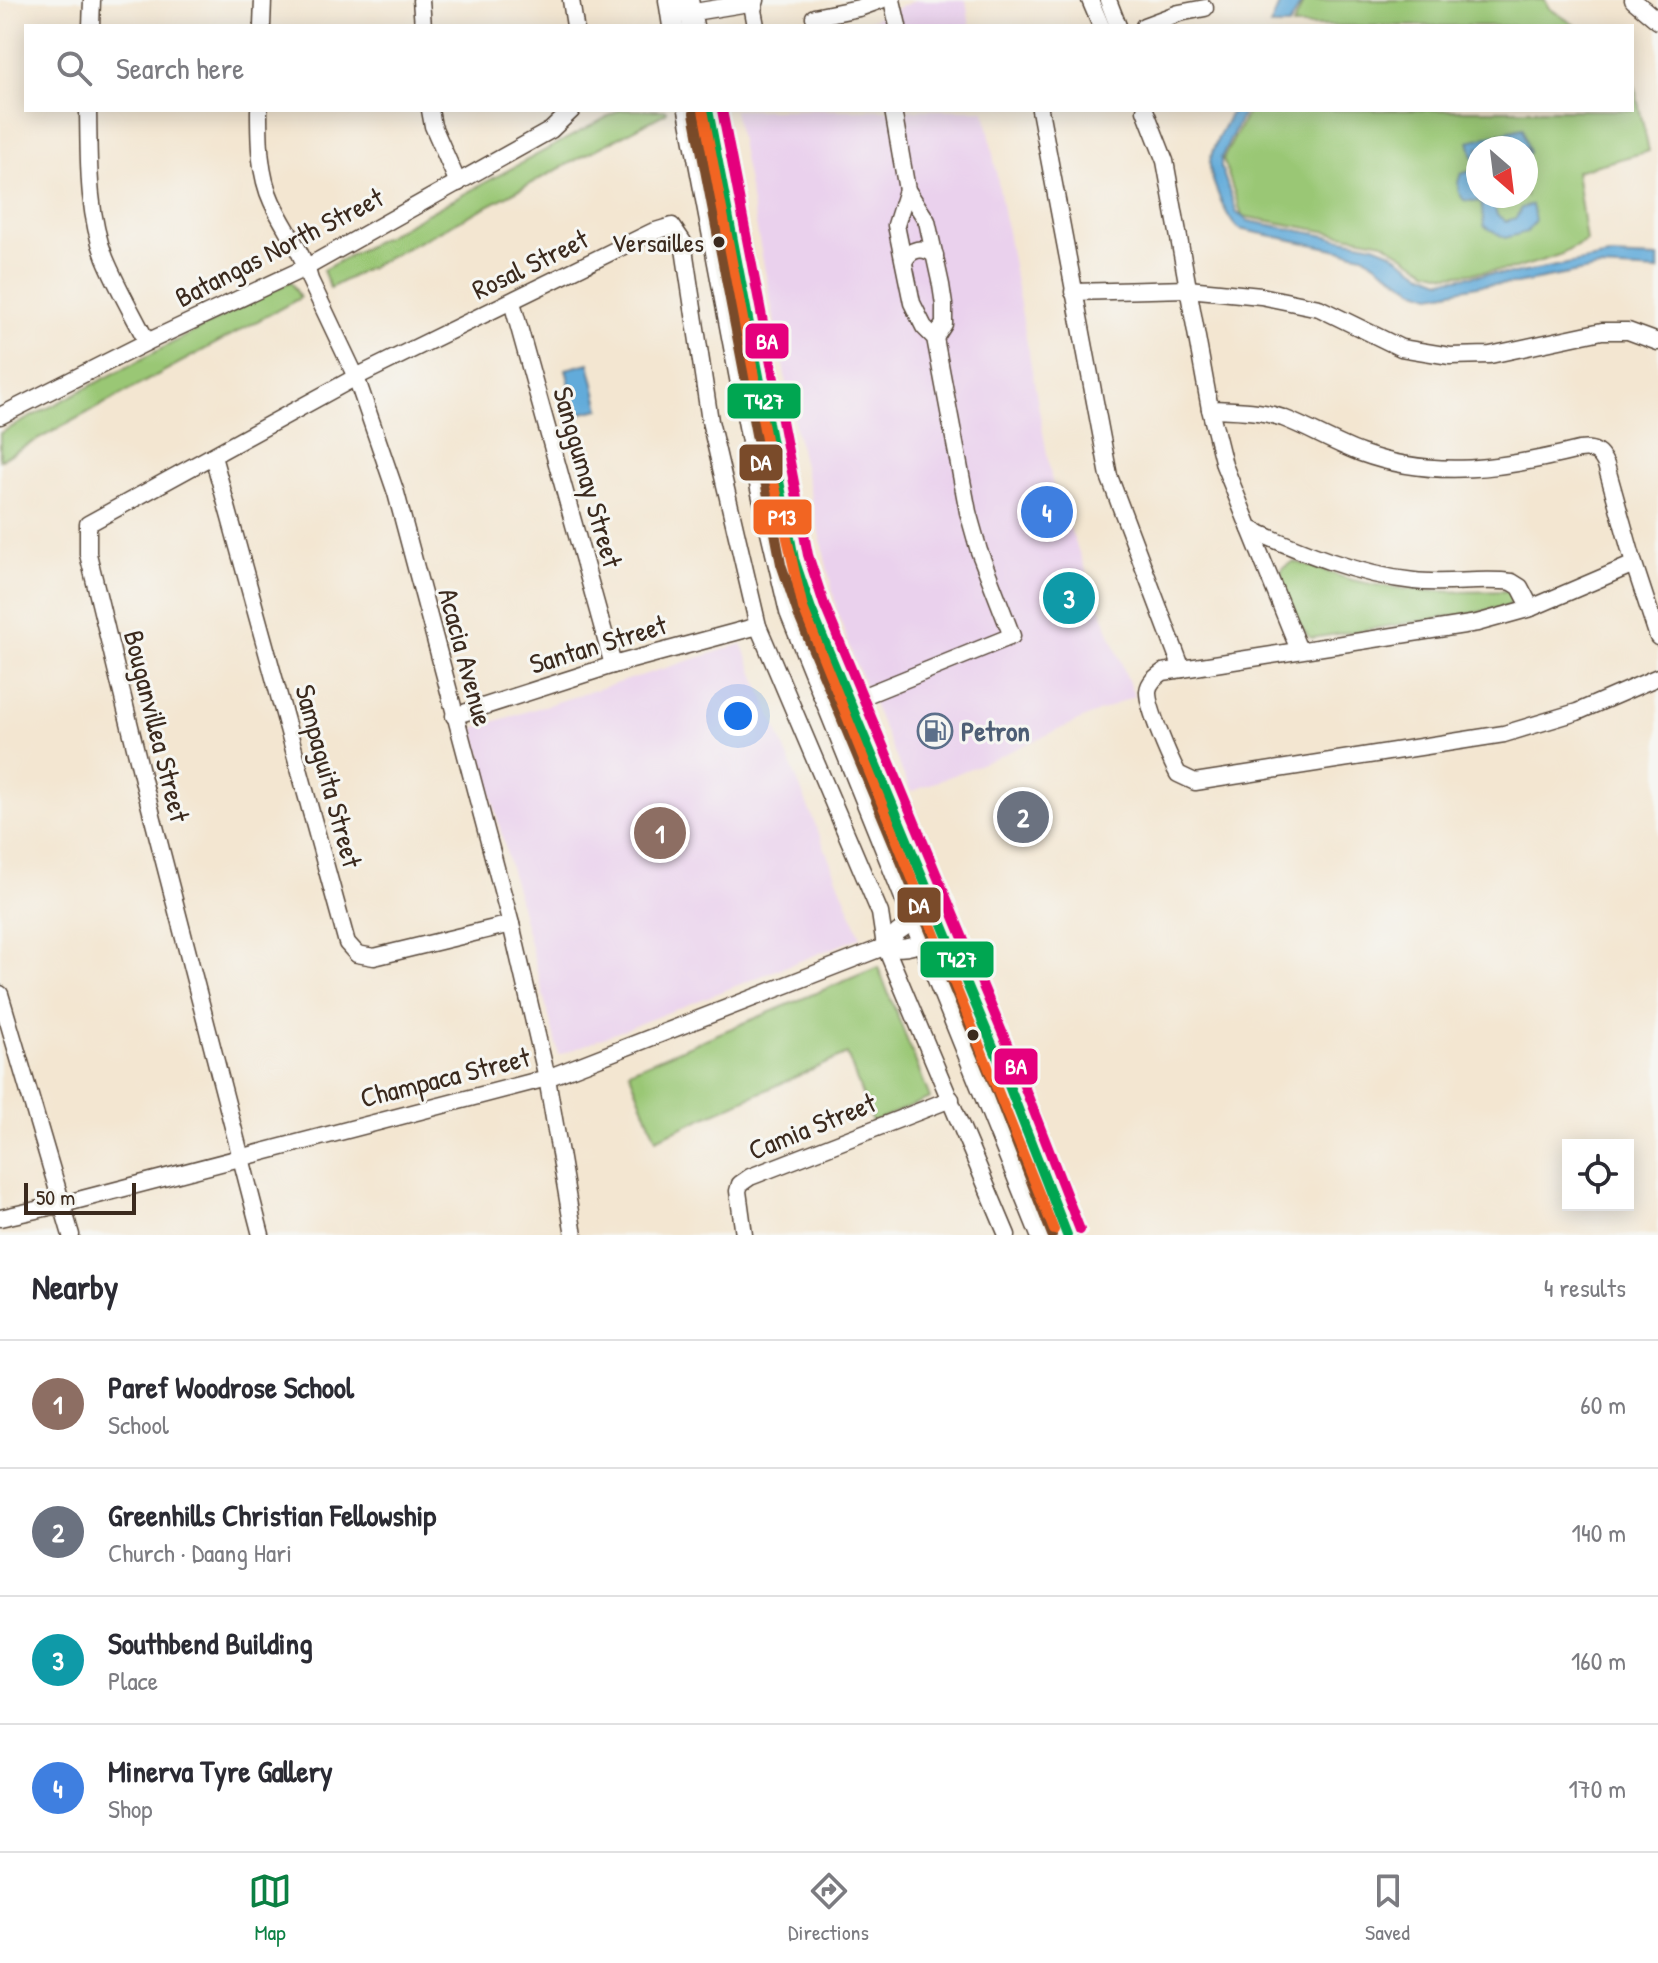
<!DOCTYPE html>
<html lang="en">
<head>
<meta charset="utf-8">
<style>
  body { margin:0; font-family:"Patrick Hand",sans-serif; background:#f7f7f7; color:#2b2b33 }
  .controls { position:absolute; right:24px; bottom:24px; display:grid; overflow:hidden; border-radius:0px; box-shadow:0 4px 20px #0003 }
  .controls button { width:72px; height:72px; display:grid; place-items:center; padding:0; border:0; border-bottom:2px solid #e1e1e2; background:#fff; color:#2b2b33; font:40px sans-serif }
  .compass { position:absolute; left:1466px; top:136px; width:72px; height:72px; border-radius:50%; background:#fff; box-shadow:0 4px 20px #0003; rotate:152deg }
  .scale { position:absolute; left:24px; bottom:20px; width:112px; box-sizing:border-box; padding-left:8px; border:4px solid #3b2a1e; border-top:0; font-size:22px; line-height:28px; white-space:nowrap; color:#3b2a1e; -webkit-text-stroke:6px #f6f6f2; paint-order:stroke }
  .you { position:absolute; left:738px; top:716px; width:28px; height:28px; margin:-20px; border:6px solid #fff; border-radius:50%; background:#1a73e8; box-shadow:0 0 0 12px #1a73e833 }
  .badge { display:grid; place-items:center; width:52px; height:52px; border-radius:50%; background:#0b8043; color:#fff; font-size:26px; font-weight:700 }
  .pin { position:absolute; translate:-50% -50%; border:4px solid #fff; box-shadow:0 2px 8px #0006 }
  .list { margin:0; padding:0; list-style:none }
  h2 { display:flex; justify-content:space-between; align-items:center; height:104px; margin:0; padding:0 32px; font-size:34px }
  h2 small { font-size:26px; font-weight:400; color:#7c7c81 }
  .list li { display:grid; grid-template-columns:52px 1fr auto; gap:24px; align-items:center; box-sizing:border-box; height:128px; padding:0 32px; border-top:2px solid #e1e1e2 }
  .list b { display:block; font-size:30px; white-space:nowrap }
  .list p { margin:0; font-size:26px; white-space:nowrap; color:#7c7c81 }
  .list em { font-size:26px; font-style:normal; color:#7c7c81 }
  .icon { flex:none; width:44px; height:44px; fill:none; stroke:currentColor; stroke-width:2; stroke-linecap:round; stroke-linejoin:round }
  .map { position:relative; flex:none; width:1658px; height:1235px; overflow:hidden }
  .search { position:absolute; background:#fff; box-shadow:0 4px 20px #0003; left:24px; right:24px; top:24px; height:88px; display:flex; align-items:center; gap:20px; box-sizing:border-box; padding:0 28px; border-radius:0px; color:#7c7c81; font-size:30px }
  .sheet { height:616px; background:#fff }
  nav { display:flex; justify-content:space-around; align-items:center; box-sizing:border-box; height:112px; border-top:2px solid #e1e1e2; background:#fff; font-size:22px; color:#7c7c81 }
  nav a { display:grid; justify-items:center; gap:4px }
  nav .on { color:#0b8043 }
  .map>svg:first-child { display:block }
  .built { fill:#ead1ed }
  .green { fill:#9ac774; stroke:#6a7849; stroke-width:2; fill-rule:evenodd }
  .water { fill:#62abda; stroke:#4e6a7c; stroke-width:2 }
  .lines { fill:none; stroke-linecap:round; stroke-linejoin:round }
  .minor-casing { stroke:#574639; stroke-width:19 }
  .major-casing { stroke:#574639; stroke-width:23 }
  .minor { stroke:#fff; stroke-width:16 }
  .major { stroke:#fff; stroke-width:20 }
  .bus-1-casing { stroke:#f6f6f2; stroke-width:16 }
  .bus-2-casing { stroke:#f6f6f2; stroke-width:16 }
  .bus-3-casing { stroke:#f6f6f2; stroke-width:16 }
  .bus-4-casing { stroke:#f6f6f2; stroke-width:16 }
  .bus-1 { stroke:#00a651; stroke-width:10 }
  .bus-2 { stroke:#7a4b2a; stroke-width:10 }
  .bus-3 { stroke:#e5007d; stroke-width:10 }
  .bus-4 { stroke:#f26522; stroke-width:10 }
  .bus-dot { fill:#3b2a1e; stroke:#f6f6f2; stroke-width:3 }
  .labels { text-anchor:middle; stroke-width:6; stroke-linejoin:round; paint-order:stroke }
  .bus-label { font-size:26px; fill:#3b2a1e; stroke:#f6f6f2; text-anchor:end }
  .street-label { font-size:28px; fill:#3b2a1e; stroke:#f6f6f2 }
  .service-label { font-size:28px; font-weight:bold; fill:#4e5e75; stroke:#f6f6f2; text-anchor:start }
  .line-badge { stroke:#f6f6f2; stroke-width:3 }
  .badge-label { font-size:22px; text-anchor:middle; font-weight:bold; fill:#fff }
</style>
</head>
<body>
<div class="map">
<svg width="1658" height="1235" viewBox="0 0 1658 1235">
  <rect width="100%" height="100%" fill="#f6f6f2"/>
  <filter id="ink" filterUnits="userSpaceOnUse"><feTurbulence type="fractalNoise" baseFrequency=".0125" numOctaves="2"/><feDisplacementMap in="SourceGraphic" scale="16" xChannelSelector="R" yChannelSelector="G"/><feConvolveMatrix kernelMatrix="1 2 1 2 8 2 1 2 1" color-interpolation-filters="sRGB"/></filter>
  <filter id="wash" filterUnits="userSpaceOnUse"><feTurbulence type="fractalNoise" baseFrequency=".006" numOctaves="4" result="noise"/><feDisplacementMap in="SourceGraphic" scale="32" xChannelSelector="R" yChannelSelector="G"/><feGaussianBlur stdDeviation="1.8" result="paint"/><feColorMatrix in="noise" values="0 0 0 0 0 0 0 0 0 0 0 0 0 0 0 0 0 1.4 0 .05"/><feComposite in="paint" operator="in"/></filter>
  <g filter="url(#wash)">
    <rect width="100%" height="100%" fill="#f3e6d1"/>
    <g class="built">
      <path d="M916,0h50l4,26h-112z"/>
      <path d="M734,110h251l67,372 82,214 -141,63 -82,33 -57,-132 -17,-49 -43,-189z"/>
      <path d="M742,644l119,293 -302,118 -85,-327z"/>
    </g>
    <g class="green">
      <path d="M1304,0h241l4,8 27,18h-283z"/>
      <path d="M1632,75l17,76 -73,20 10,70 -26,14 -45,14 -67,6 -21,-5 -44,-28 -141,-26 -19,-57 26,-49h383zM1478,148h48v48h-48z"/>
      <path d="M620,110h46v3l-336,175 -7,-18z"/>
      <path d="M291,281l9,17 -300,162v-27z"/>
      <path d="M1293,562c20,3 40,13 59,18 51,12 102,13 154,11l5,1 3,7 -6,7 -35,7 -161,25c-14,-6 -34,-55 -30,-70z"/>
      <path d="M878,967l52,131 -58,24 -25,-68 -191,85 -27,-68z"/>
    </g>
    <g class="water">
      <path d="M1281,0h19l1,3 -12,23h-19z"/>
      <path d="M1232,110h13l-24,48v9l16,46 12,8 125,24 15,6 32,21 20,8 46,-6h27l95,-18 49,2v13l-59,-3 -83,16 -34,1 -50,10 -18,-6 -51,-34 -124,-26c-11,-7 -31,-54 -29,-67 2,-17 15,-36 22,-52z"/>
      <path d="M1523,128l6,25 -3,1v-6h-48v48h25l-9,10 3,9 9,6 10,-3 5,-10 11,-3 3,16 -8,11 -22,6 -21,-12 -3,-24 -17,-2c-7,-8 -8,-16 -3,-26l15,-5 -7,-28z"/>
      <path d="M589,363l11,46 -23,5 -11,-45z"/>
    </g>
  </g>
  <g filter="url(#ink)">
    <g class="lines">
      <g class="minor-casing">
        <g id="minor">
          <path d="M421,0l2,26"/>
          <path d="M571,0l4,26"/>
          <path d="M892,0l6,26"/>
          <path d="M1090,0l11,26"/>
          <path d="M1108,0l10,26"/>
          <path d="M1633,0l25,21"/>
          <path d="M682,14l73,-12"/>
          <path d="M814,17l45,-9 22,-8"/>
          <path d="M91,26l1,-26"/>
          <path d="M262,26l1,-26"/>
          <path d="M756,26l-3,-16 3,-10"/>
          <path d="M1144,26l35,-13 26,-5"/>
          <path d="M88,110c1,49 -1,102 17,148 12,29 28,56 42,84"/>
          <path d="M259,110c0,30 0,64 13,92 12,26 31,50 38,78l46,97 40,116 115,431 36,154 27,157"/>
          <path d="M430,110l3,16 25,57"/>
          <path d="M893,110l14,80 20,31 14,64 3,20v19l-9,14"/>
          <path d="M1040,110l69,366 73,193"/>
          <path d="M1145,110l20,51 45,248 14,56 75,185"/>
          <path d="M904,262c6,-14 19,-16 31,-7"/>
          <path d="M1073,292l115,-3 73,7 58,12 82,40 49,8 40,-1 112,-24h26l30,11"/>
          <path d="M512,302l101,363"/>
          <path d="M1210,409c24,1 50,1 73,9 26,10 51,25 78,35 74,27 145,15 218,-3 15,-2 21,2 27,15l28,99 24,73"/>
          <path d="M0,416l147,-74 160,-75 244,-137 21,-20"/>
          <path d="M213,456l134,487 10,11 17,3 137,-33"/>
          <path d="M1250,529c52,23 107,46 164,52 32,4 66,-3 98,1l8,5 11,21"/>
          <path d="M1634,564l-103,44 -54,15 -314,49c-7,5 -14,10 -15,19 -1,16 22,68 30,83l17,8 309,-48 73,-22 81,-35"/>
          <path d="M849,702l163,-66 -33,-85 -11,-39 -33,-174 -11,-11 -12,-24 -16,-78 11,-35"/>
          <path d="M454,716l159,-51 145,-39"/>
          <path d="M889,945c18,9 39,-6 56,-14"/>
          <path d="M0,994l71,241"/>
          <path d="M0,1218l63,-14 484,-126 342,-133c6,-19 32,-24 49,-31"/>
          <path d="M261,1235l-116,-447 -57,-234v-30l268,-147 296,-145 20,-6 11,16 27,179 48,205 122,287 5,33 122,289"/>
          <path d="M744,1235l-6,-44 2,-7 10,-7 201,-78"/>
        </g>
      </g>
      <g class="major-casing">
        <g id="major">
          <path d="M669,0l4,26"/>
          <path d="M688,0l5,26"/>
          <path d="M689,110l72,379 29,123 251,623"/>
          <path d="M708,110l86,449 17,50 193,464 63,162"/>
        </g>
      </g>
      <use href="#minor" class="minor"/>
      <use href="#major" class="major"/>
      <g class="bus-1-casing">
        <path id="bus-1" d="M708,110l86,449 17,50 193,464 63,162"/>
      </g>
      <g class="bus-2-casing">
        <path id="bus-2" d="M694,113l87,451 17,50 193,464 61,157"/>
      </g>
      <g class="bus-3-casing">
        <path id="bus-3" d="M722,110l86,445 16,49 193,464 63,162"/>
      </g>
      <g class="bus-4-casing">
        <path id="bus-4" d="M703,110l72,376 28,122 251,622"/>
      </g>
      <use href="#bus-1" class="bus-1"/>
      <use href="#bus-2" class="bus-2"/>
      <use href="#bus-3" class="bus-3"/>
      <use href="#bus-4" class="bus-4"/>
    </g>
  </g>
  <defs>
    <g id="fuel-ring" transform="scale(1.8)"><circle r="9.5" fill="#f6f6f2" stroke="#5c6f8a" stroke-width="1.5"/><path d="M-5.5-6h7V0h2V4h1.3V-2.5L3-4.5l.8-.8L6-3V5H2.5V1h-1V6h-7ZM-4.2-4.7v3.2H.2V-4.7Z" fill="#5c6f8a"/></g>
  </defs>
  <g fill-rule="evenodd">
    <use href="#fuel-ring" x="935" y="731"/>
  </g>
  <g class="bus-dot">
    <circle cx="719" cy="242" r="7"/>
    <circle cx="973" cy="1035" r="7"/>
  </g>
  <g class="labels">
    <g class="bus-label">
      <text x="704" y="252">Versailles</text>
    </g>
    <g class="street-label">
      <text transform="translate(279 247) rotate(-27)" y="10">Batangas North Street</text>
      <text transform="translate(530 264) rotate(-26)" y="10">Rosal Street</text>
      <text transform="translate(588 477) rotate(74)" y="10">Sanggumay Street</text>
      <text transform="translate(598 644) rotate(-17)" y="10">Santan Street</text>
      <text transform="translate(466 657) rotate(75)" y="10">Acacia Avenue</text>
      <text transform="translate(157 726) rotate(76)" y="10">Bouganvillea Street</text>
      <text transform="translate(329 776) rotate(75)" y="10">Sampaguita Street</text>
      <text transform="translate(445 1077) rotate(-14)" y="10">Champaca Street</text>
      <text transform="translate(812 1126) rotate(-22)" y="10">Camia Street</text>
    </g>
    <g class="service-label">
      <text x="961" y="741">Petron</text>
    </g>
  </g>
  <g class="line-badge">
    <rect x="744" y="322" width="46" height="38" rx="8" fill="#e5007d"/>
    <rect x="726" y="382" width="76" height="38" rx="8" fill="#00a651"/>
    <rect x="738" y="443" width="46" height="39" rx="8" fill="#7a4b2a"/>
    <rect x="752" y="498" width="61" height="38" rx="8" fill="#f26522"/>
    <rect x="896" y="886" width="46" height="38" rx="8" fill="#7a4b2a"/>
    <rect x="919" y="940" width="76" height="39" rx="8" fill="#00a651"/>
    <rect x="993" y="1047" width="46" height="39" rx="8" fill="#e5007d"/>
  </g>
  <g class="badge-label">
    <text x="767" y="349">BA</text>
    <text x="764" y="409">T427</text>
    <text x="761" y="470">DA</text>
    <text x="782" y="525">P13</text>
    <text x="919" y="913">DA</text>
    <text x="957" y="967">T427</text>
    <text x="1016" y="1074">BA</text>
  </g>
</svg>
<div class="controls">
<button><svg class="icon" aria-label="locate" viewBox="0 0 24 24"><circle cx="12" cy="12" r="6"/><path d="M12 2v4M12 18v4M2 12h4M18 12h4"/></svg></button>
</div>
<svg class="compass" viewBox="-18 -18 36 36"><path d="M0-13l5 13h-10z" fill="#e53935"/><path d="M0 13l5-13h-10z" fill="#7c7c81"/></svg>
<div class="scale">50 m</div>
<div class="you"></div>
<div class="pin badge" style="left:660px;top:833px;background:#8d6e63">1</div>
<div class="pin badge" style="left:1023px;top:817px;background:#6b7280">2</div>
<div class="pin badge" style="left:1069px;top:598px;background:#0f9aa8">3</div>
<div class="pin badge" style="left:1047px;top:512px;background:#3f7fe0">4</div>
<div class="search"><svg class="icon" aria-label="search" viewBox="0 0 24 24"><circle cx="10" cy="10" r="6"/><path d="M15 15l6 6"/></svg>Search here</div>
</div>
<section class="sheet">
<h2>Nearby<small>4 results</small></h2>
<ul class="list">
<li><span class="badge" style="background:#8d6e63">1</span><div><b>Paref Woodrose School</b><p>School</p></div><em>60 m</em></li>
<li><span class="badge" style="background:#6b7280">2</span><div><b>Greenhills Christian Fellowship</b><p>Church · Daang Hari</p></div><em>140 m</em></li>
<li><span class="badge" style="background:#0f9aa8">3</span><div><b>Southbend Building</b><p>Place</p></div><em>160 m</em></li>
<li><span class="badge" style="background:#3f7fe0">4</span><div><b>Minerva Tyre Gallery</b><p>Shop</p></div><em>170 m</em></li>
</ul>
</section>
<nav>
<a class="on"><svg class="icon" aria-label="map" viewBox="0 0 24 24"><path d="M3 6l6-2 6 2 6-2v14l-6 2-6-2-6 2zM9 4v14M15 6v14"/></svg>Map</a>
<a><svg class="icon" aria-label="directions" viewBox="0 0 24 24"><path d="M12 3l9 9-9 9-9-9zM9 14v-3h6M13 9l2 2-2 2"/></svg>Directions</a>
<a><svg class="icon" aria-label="saved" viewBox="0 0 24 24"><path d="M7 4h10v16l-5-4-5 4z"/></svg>Saved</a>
</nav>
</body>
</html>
